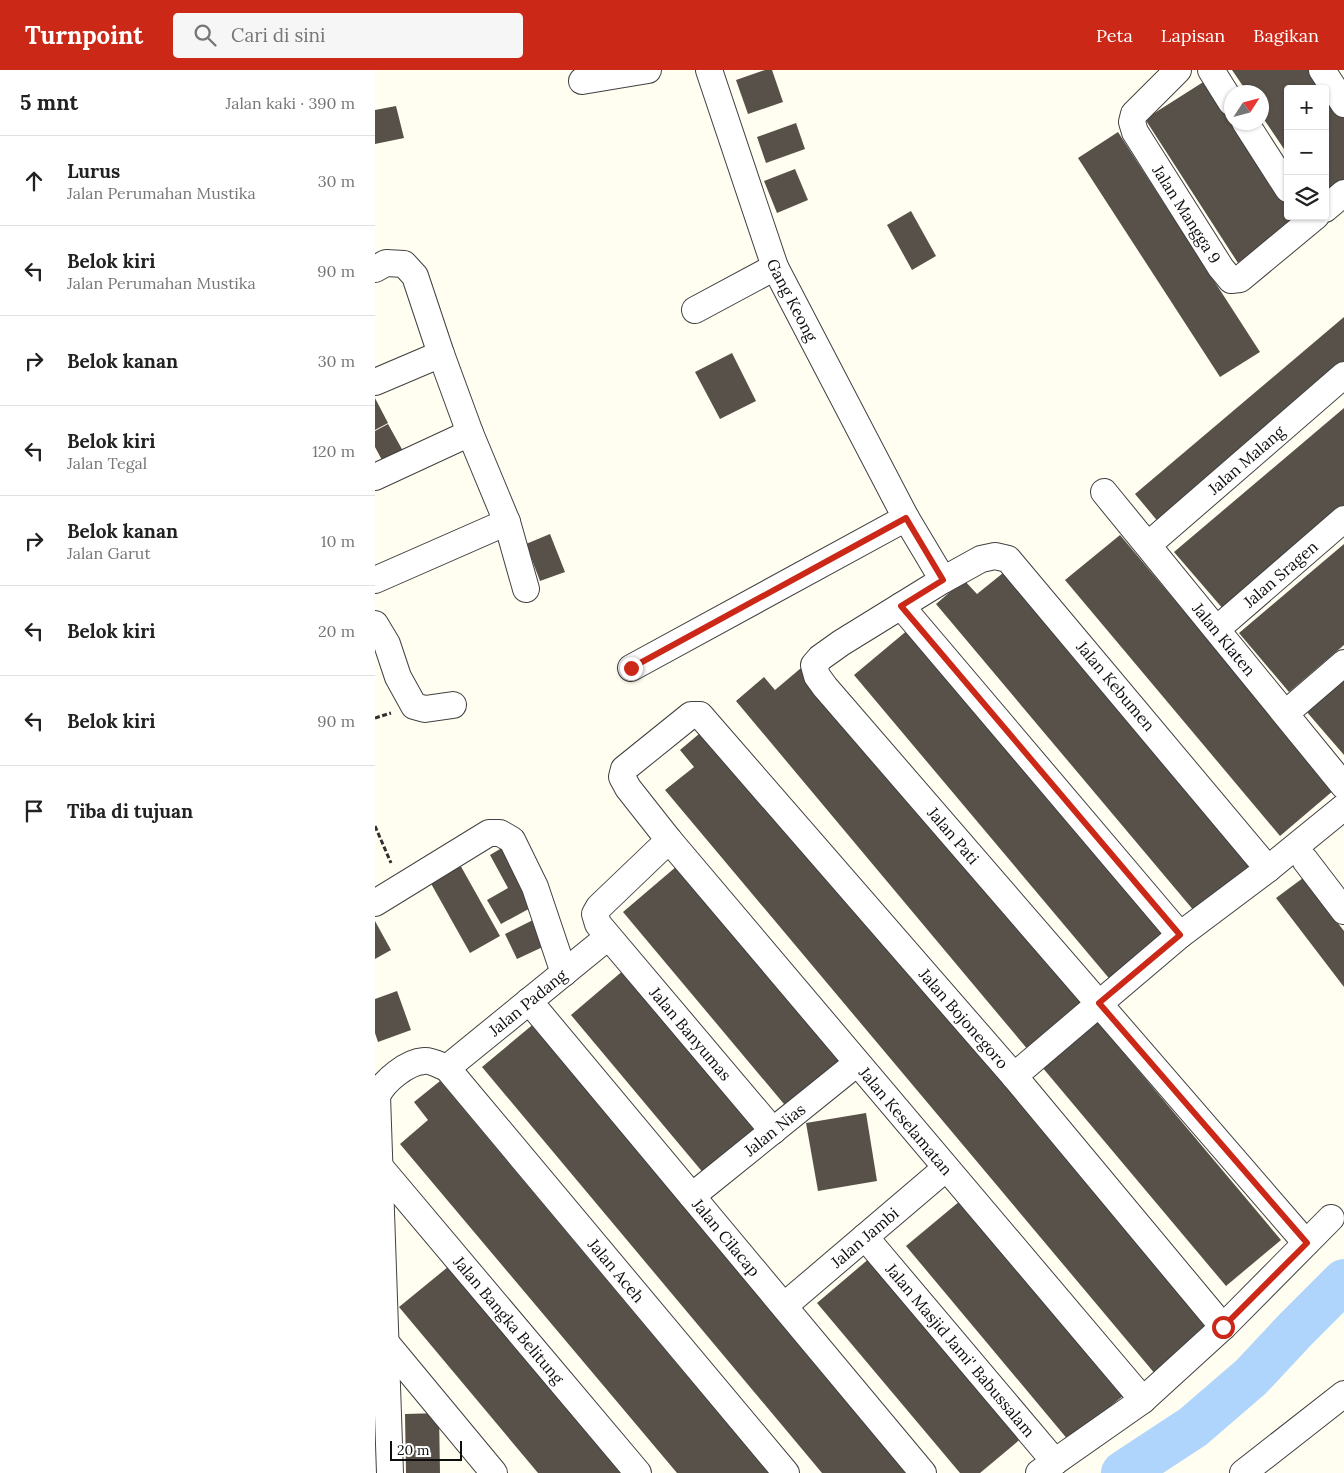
<!DOCTYPE html>
<html lang="id">
<head>
<meta charset="utf-8">
<style>
  body { margin:0; font-family:Lora,serif; background:#f6f6f6; color:#222 }
  .controls { position:absolute; right:15px; top:15px; display:grid; overflow:hidden; border-radius:5px; box-shadow:0 1px 4px #0004 }
  .controls button { width:45px; height:45px; display:grid; place-items:center; padding:0; border:0; border-bottom:1px solid #e0e0e0; background:#fff; color:#222; font:25px sans-serif }
  .compass { position:absolute; left:849px; top:15px; width:45px; height:45px; border-radius:50%; background:#fff; box-shadow:0 1px 4px #0004; rotate:54deg }
  .scale { position:absolute; left:15px; bottom:12px; width:72px; box-sizing:border-box; padding-left:5px; border:2px solid #0e0e0e; border-top:0; font-size:14px; line-height:18px; white-space:nowrap; color:#0e0e0e; -webkit-text-stroke:4px #fff; paint-order:stroke }
  .stop { position:absolute; width:15px; height:15px; margin:-11px; border:4px solid #cc2818; border-radius:50%; background:#fff }
  .stop.end { background:#cc2818; border-color:#fff; box-shadow:0 1px 5px #0008 }
  .list { margin:0; padding:0; list-style:none }
  h2 { display:flex; justify-content:space-between; align-items:center; height:65px; margin:0; padding:0 20px; font-size:21px }
  h2 small { font-size:16px; font-weight:400; color:#767676 }
  .list li { display:grid; grid-template-columns:32px 1fr auto; gap:15px; align-items:center; box-sizing:border-box; height:90px; padding:0 20px; border-top:1px solid #e0e0e0 }
  .list b { display:block; font-size:19px; white-space:nowrap }
  .list p { margin:0; font-size:16px; white-space:nowrap; color:#767676 }
  .list em { font-size:16px; font-style:normal; color:#767676 }
  .icon { flex:none; width:28px; height:28px; fill:none; stroke:currentColor; stroke-width:2; stroke-linecap:round; stroke-linejoin:round }
  .map { position:relative; flex:none; width:969px; height:1403px; overflow:hidden }
  header { display:flex; align-items:center; gap:30px; box-sizing:border-box; height:70px; padding:0 25px; background:#cc2818; color:#fff }
  header strong { font-size:24px }
  nav { display:flex; gap:28px; margin-inline-start:auto; font-size:18px }
  .search { width:350px; height:45px; background:#f6f6f6; display:flex; align-items:center; gap:12px; box-sizing:border-box; padding:0 18px; border-radius:5px; color:#767676; font-size:19px }
  main { display:flex }
  aside { flex:1; background:#fff }
  .map>svg:first-child { display:block }
  .lines { fill:none; stroke-linecap:round; stroke-linejoin:round }
  .river { stroke:#afd5fc; stroke-width:44 }
  .building { fill:#585149 }
  .street-casing { stroke:#414141; stroke-width:28 }
  .path { stroke:#303030; stroke-width:3; stroke-dasharray:5 2.5; stroke-linecap:butt }
  .street { stroke:#fff; stroke-width:26 }
  .route { stroke:#cc2818; stroke-width:6 }
  .labels { text-anchor:middle; stroke-width:5; stroke-linejoin:round; paint-order:stroke }
  .street-label { font-size:16px; fill:#0e0e0e; stroke:#fff }
</style>
</head>
<body>
<header>
<strong>Turnpoint</strong>
<div class="search"><svg class="icon" aria-label="search" viewBox="0 0 24 24"><circle cx="10" cy="10" r="6"/><path d="M15 15l6 6"/></svg>Cari di sini</div>
<nav><a>Peta</a><a>Lapisan</a><a>Bagikan</a></nav>
</header>
<main>
<aside>
<h2>5 mnt<small>Jalan kaki · 390 m</small></h2>
<ul class="list">
<li><svg class="icon" aria-label="ahead" viewBox="0 0 24 24"><path d="M12 20V5M6 11l6-6 6 6"/></svg><div><b>Lurus</b><p>Jalan Perumahan Mustika</p></div><em>30 m</em></li>
<li><svg class="icon" aria-label="left" viewBox="0 0 24 24"><path d="M17 20v-9H6M10 6l-5 5 5 5"/></svg><div><b>Belok kiri</b><p>Jalan Perumahan Mustika</p></div><em>90 m</em></li>
<li><svg class="icon" aria-label="right" viewBox="0 0 24 24"><path d="M7 20v-9h11M14 6l5 5-5 5"/></svg><div><b>Belok kanan</b></div><em>30 m</em></li>
<li><svg class="icon" aria-label="left" viewBox="0 0 24 24"><path d="M17 20v-9H6M10 6l-5 5 5 5"/></svg><div><b>Belok kiri</b><p>Jalan Tegal</p></div><em>120 m</em></li>
<li><svg class="icon" aria-label="right" viewBox="0 0 24 24"><path d="M7 20v-9h11M14 6l5 5-5 5"/></svg><div><b>Belok kanan</b><p>Jalan Garut</p></div><em>10 m</em></li>
<li><svg class="icon" aria-label="left" viewBox="0 0 24 24"><path d="M17 20v-9H6M10 6l-5 5 5 5"/></svg><div><b>Belok kiri</b></div><em>20 m</em></li>
<li><svg class="icon" aria-label="left" viewBox="0 0 24 24"><path d="M17 20v-9H6M10 6l-5 5 5 5"/></svg><div><b>Belok kiri</b></div><em>90 m</em></li>
<li><svg class="icon" aria-label="arrive" viewBox="0 0 24 24"><path d="M6 21V4h12l-3 4 3 4H6"/></svg><div><b>Tiba di tujuan</b></div></li>
</ul>
</aside>
<div class="map">
<svg width="969" height="1403" viewBox="0 0 969 1403">
  <rect width="100%" height="100%" fill="#fffef0"/>
  <g class="lines">
    <path class="river" d="M748,1403l70,-46 58,-50 44,-47 49,-49"/>
  </g>
  <g class="building">
    <path d="M390,0h7l11,32 -35,12 -12,-34z"/>
    <path d="M857,0h89l23,36v75l-19,12v-104h-37v66l-27,-40v-23h-14z"/>
    <path d="M833,9l23,37v6h5l52,81v13h8l4,7 -62,40 -93,-144z"/>
    <path d="M21,36l8,32 -29,6v-34z"/>
    <path d="M421,53l9,26 -39,14 -9,-26z"/>
    <path d="M743,62l142,220 -40,25 -142,-219z"/>
    <path d="M420,99l13,31 -31,13 -13,-32z"/>
    <path d="M536,141l25,45 -24,14 -25,-45z"/>
    <path d="M969,247v51l-184,156 -25,-30z"/>
    <path d="M357,283l24,48 -36,18 -25,-47z"/>
    <path d="M0,328l13,25 -13,7z"/>
    <path d="M969,338v101l-120,101 -50,-58z"/>
    <path d="M13,354l15,27 -20,11 -8,-15v-16z"/>
    <path d="M175,464l15,38 -25,9 -14,-37z"/>
    <path d="M745,465l214,255 -54,46 -215,-256z"/>
    <path d="M969,474v101l-55,47 -50,-59z"/>
    <path d="M628,503l246,293 -54,46 -259,-308 28,-24 13,14z"/>
    <path d="M534,559l258,309 -54,45 -259,-308z"/>
    <path d="M426,598l282,337 -54,46 -293,-350 28,-24 11,13z"/>
    <path d="M969,609v76l-38,-44z"/>
    <path d="M331,658l504,601 -54,46 -491,-585 29,-23 -14,-17z"/>
    <path d="M130,776l31,59 -35,19 -14,-24 21,-12 -18,-33z"/>
    <path d="M84,793l41,73 -30,17 -41,-73z"/>
    <path d="M302,796l166,198 -54,46 -166,-198z"/>
    <path d="M928,808l41,53v56l-68,-89z"/>
    <path d="M160,849l12,26 -30,14 -12,-25z"/>
    <path d="M0,851l16,29 -16,9z"/>
    <path d="M250,899l135,160 -55,46 -134,-160z"/>
    <path d="M22,921l14,39 -33,12 -3,-9v-34z"/>
    <path d="M722,951l184,219 -55,46 -184,-219z"/>
    <path d="M161,952l379,451h-93l-340,-406z"/>
    <path d="M65,1011l232,277 97,115h-92l-277,-329 28,-24 -14,-18z"/>
    <path d="M491,1043l11,68 -59,10 -12,-68z"/>
    <path d="M585,1131l164,194 -55,46 -163,-195z"/>
    <path d="M496,1187l152,180 -43,36h-20l-143,-170z"/>
    <path d="M79,1192l177,211h-93l-139,-166z"/>
    <path d="M64,1343l1,60h-34l-1,-59z"/>
  </g>
  <g class="lines">
    <g class="street-casing">
      <g id="street">
        <path id="s1" d="M334,0l66,197 131,251 37,62"/>
        <path id="s2" d="M803,0l-44,44 -2,8 3,10 86,136 10,12 9,-1 76,-63"/>
        <path d="M836,0l20,32"/>
        <path d="M947,0l22,34"/>
        <path d="M207,11l66,-11"/>
        <path d="M870,52l43,67"/>
        <path d="M950,139l19,-16"/>
        <path d="M0,199l11,-6 18,1 11,12 26,78 29,79 37,89 19,67"/>
        <path d="M320,240l80,-43"/>
        <path d="M0,312l66,-28"/>
        <path d="M0,407l95,-44"/>
        <path id="s3" d="M729,422l240,294"/>
        <path id="s4" d="M773,475l196,-170"/>
        <path d="M0,510l132,-58"/>
        <path d="M526,536l279,329"/>
        <path d="M0,554l12,20 11,33 16,29 11,3 28,-4"/>
        <path id="s5" d="M842,559l127,-110"/>
        <path d="M256,598l275,-150"/>
        <path d="M911,643l58,-50"/>
        <path id="s6" d="M294,770l-70,67 -4,7 3,10 175,207"/>
        <path d="M930,790l39,51"/>
        <path id="s7" d="M893,799l-260,-310 -13,-3 -14,3 -38,21 -102,63 -21,15 -6,7 3,11 8,11 481,556"/>
        <path d="M0,833l114,-70h11l12,7 23,47 29,86"/>
        <path id="s8" d="M154,931l394,472"/>
        <path id="s9" d="M72,998l339,405"/>
        <path id="s10" d="M72,998l161,-131"/>
        <path d="M639,1006l166,-141 88,-66 76,-62"/>
        <path id="s11" d="M5,1097l258,306"/>
        <path id="s12" d="M317,1126l165,-133"/>
        <path id="s13" d="M490,1167l190,225"/>
        <path id="s14" d="M409,1236l162,-138"/>
        <path d="M12,1274l107,129"/>
        <path id="s15" d="M768,1330l-474,-560 -41,-52 -6,-11 2,-8 67,-54h9l314,361 209,251"/>
        <path d="M15,1403l-13,-377c7,-15 30,-34 47,-35 7,-1 17,5 23,7"/>
        <path d="M664,1403l104,-73 80,-73 108,-109"/>
        <path d="M868,1403l101,-79"/>
      </g>
    </g>
    <g class="path">
      <path d="M0,648l16,-5"/>
      <path d="M0,756l16,37"/>
    </g>
    <use href="#street" class="street"/>
  </g>
  <g class="lines">
    <path class="route" d="M256,598l275,-150 37,62 -42,26 279,329 -81,68 208,240 -84,84"/>
  </g>
  <g class="labels">
    <g class="street-label">
      <text dy="6" stroke="none"><textPath href="#s2" startOffset="178">Jalan Mangga 9</textPath></text>
      <text dy="6" stroke="none"><textPath href="#s1" startOffset="245">Gang Keong</textPath></text>
      <text dy="6" stroke="none"><textPath href="#s4" startOffset="130">Jalan Malang</textPath></text>
      <text dy="6" stroke="none"><textPath href="#s5" startOffset="84">Jalan Sragen</textPath></text>
      <text dy="6" stroke="none"><textPath href="#s3" startOffset="190">Jalan Klaten</textPath></text>
      <text transform="translate(741 616) rotate(50)" y="6">Jalan Kebumen</text>
      <text dy="6" stroke="none"><textPath href="#s7" startOffset="852">Jalan Pati</textPath></text>
      <text dy="6" stroke="none"><textPath href="#s10" startOffset="104">Jalan Padang</textPath></text>
      <text dy="6" stroke="none"><textPath href="#s15" startOffset="1318">Jalan Bojonegoro</textPath></text>
      <text dy="6" stroke="none"><textPath href="#s6" startOffset="259">Jalan Banyumas</textPath></text>
      <text transform="translate(531 1051) rotate(50)" y="6">Jalan Keselamatan</text>
      <text dy="6" stroke="none"><textPath href="#s12" startOffset="106">Jalan Nias</textPath></text>
      <text dy="6" stroke="none"><textPath href="#s8" startOffset="308">Jalan Cilacap</textPath></text>
      <text dy="6" stroke="none"><textPath href="#s14" startOffset="106">Jalan Jambi</textPath></text>
      <text dy="6" stroke="none"><textPath href="#s9" startOffset="264">Jalan Aceh</textPath></text>
      <text dy="6" stroke="none"><textPath href="#s11" startOffset="200">Jalan Bangka Belitung</textPath></text>
      <text dy="6" stroke="none"><textPath href="#s13" startOffset="148">Jalan Masjid Jami' Babussalam</textPath></text>
    </g>
  </g>
</svg>
<div class="controls">
<button>+</button>
<button>−</button>
<button><svg class="icon" aria-label="layers" viewBox="0 0 24 24"><path d="M12 4l9 5-9 5-9-5zM3 14l9 5 9-5"/></svg></button>
</div>
<svg class="compass" viewBox="-18 -18 36 36"><path d="M0-13l5 13h-10z" fill="#e53935"/><path d="M0 13l5-13h-10z" fill="#767676"/></svg>
<div class="scale">20 m</div>
<div class="stop" style="left:848px;top:1257px"></div>
<div class="stop end" style="left:256px;top:598px"></div>
</div>
</main>
</body>
</html>
